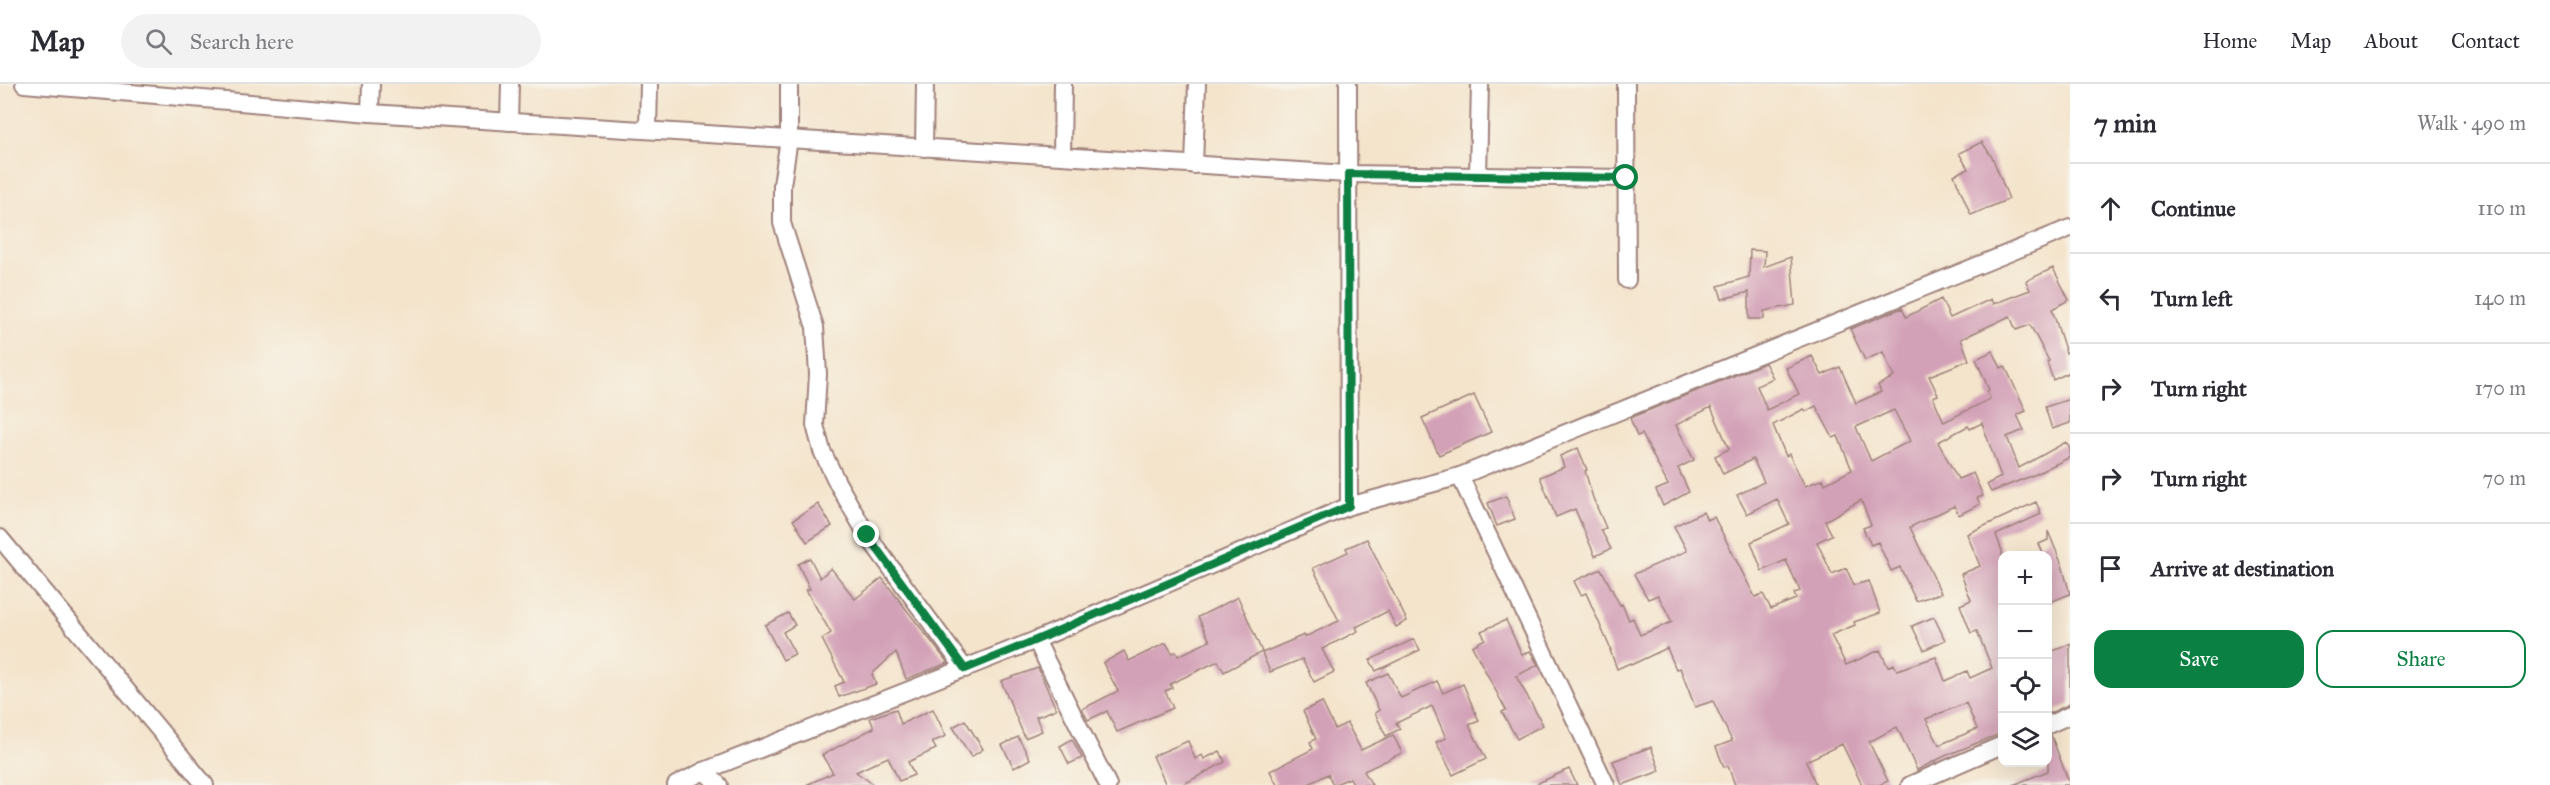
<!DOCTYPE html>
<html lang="en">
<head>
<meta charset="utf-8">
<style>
  body { margin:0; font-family:"IM FELL Great Primer",serif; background:#f2f2f3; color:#2b2b33 }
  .controls { position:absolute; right:18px; bottom:18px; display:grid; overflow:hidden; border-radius:12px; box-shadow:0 6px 24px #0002 }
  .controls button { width:54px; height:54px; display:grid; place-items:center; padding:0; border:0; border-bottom:2px solid #e1e1e2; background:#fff; color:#2b2b33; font:30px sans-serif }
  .stop { position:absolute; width:18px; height:18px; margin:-14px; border:4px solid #0b8043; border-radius:50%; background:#fff }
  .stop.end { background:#0b8043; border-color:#fff; box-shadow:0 2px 6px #0008 }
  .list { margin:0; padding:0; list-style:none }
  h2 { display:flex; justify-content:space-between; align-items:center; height:78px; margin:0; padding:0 24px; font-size:26px }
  h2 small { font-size:20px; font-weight:400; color:#7c7c81 }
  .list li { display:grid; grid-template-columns:39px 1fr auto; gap:18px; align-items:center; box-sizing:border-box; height:90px; padding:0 24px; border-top:2px solid #e1e1e2 }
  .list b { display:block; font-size:22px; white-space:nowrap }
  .list em { font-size:20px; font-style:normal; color:#7c7c81 }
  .actions { display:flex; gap:12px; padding:18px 24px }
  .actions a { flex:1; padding:14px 0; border:2px solid #0b8043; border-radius:18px; text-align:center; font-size:21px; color:#0b8043 }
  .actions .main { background:#0b8043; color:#fff }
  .icon { flex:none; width:33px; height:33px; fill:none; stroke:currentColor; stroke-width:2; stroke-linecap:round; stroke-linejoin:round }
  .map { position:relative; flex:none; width:2070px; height:701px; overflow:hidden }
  header { display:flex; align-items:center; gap:36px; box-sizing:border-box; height:84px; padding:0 30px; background:#fff; border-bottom:2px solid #e1e1e2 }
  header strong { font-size:28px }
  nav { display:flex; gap:33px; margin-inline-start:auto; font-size:21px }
  .search { width:420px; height:54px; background:#f2f2f3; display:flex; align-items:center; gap:15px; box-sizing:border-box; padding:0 21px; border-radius:33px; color:#7c7c81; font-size:22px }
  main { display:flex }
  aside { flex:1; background:#fff }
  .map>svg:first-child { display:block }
  .building { fill:#d3a1b7; fill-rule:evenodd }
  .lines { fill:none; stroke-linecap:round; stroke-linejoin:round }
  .minor-casing { stroke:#9f827c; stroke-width:20 }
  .minor { stroke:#fff; stroke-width:16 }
  .route { stroke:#0b8043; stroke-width:8 }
</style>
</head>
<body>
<header>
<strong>Map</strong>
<div class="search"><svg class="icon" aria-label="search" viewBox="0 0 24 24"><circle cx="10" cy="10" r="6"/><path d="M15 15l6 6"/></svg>Search here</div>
<nav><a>Home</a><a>Map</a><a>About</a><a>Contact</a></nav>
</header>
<main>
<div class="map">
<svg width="2070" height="701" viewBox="0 0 2070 701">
  <rect width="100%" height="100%" fill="#f7f3e8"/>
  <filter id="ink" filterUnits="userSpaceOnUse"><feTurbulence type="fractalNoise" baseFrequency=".0167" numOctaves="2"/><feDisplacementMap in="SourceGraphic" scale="12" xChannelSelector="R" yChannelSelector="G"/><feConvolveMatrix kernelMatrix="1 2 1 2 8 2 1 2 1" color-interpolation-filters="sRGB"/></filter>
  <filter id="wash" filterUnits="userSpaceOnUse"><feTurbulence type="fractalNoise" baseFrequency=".008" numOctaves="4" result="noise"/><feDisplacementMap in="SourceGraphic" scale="24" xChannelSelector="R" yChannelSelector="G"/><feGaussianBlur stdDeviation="1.35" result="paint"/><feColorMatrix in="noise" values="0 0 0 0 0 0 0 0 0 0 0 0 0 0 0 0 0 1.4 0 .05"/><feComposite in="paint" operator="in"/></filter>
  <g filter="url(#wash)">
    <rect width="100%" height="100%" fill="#f4e4cc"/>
    <g id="blocks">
      <g class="building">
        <path d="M1982,58l11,17 16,40 -38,16 -17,-40 14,-6 -9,-16z"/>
        <path d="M1750,166l15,1 -1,16 27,-10 4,48 -31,6v8h-15v-27l-27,7 -4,-13 31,-9z"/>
        <path d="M2053,184l16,32 -17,9 14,44 4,-2v21l-17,8 -6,-18 2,-1 -19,-36 -14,5 -6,-14 -49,23 8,21 -40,16 9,19 -5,2 11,25 46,-23 -3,-8 2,-1 -13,-31 17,-8 8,17 4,-2 21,45 -9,4 7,15 -17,7 12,31 47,-26 4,7v8l-34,17 -45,18 -4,-8 14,-7 -19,-54 -12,6 -2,-3 -30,16 20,37 15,-6 10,23 -6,2 3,6 -21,11 -5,-9 -44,21 31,66 -25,8 -16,-34 -9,4 -13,-29 -7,3 -8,-17 8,-3 -10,-25 -36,21 7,14 -15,7 15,32 14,-6 8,17 15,-4 11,32 -26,9 1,3 -24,10 15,30 34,-15 8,17 6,-3 3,6 39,-13 9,24 22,-10 3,7 22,-10 -15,-37 -6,2 -11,-28 11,-5 -10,-26 19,-8 -13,-32 69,-32 5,12 -45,21 6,16v182l-57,23 -28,14 -20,-43 -28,15 19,39 -9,4h-17l-20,-41 -36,17 10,24h-81l-7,-19 -4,1 -8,-20 16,-6 -19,-40 -18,6 -15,-39 -4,1 -9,-21 -36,17 -1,-2 -13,6 -7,-19h1l-25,-57 -5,2 -7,-14 27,-12 19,36 2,-1 7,16 4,-2 7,17 32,-13 -14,-27 -10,4 -14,-25 53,-23 -13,-25 29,-14 4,8 7,-3 41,80 8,-3 8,15 25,-10 -2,-6 6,-2 -14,-31 -24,11 -11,-29 38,-18 -12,-25 -30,15 -10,-19 27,-13 -11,-23 -30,15 -8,-18 14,-7 -18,-42 -35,18 18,35 -16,8 11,24 -26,14 -7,-16 12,-5 -26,-51 -5,2 -7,-18 135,-55 8,15 -16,8 10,24 32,-16 -13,-26 26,-12 10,19 18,-8 16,36 25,-11 -3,-7 16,-8 -11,-25 -18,8 -15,-31 52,-21 4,9 35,-18 9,19 41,-19 2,5 37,-14 -4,-9zM1816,322l17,32 5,-2 14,34 -27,14 -2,-5 -18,7 -16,-32 -3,2 -13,-31 31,-16 2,2zM1894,326l16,31 -39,20 -15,-34zM1966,619l11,26 -38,16 -13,-26z"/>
        <path d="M1474,311l17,37 -52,23 -17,-37z"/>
        <path d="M2070,315v24l-18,6 -7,-22z"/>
        <path d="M1578,364l9,22 -2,1 8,27 13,30 -5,2 10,19 -16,7 -20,-47 -19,8 -16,-40 24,-10 -4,-11z"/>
        <path d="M1506,412l9,23 -18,7 -9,-23z"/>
        <path d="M818,420l14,22 -25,16 -14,-22z"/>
        <path d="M2048,447l14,34 8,29 -22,9v-48h-4l-5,-11 9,-4z"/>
        <path d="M1367,455l40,82 -11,6 -8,-16 -32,16 2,4 -36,18 12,23 -20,10 -12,-23 -32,13 -8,-19 42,-18 1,2 34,-16 -26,-53 35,-16 -2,-4z"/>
        <path d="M810,474l10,20 11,-10 24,31 27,-21 66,85 -42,16 -10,-27 -24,22 4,10 -37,13 -4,-11 9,-4 -22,-43 9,-6 -25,-43 4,-1 -12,-25z"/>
        <path d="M1238,513l24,55 -38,20 -6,-11 -48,23 2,4 -7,3 8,17 -56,24 -10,-21 -19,9 -6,-11 36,-18 -15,-28 21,-12 5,10 37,-18 6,10 4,-1 2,4 32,-15 -12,-24z"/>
        <path d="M788,529l7,12 -12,7 12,22 -12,6 -18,-35z"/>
        <path d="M1934,533l11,23 -21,10 -12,-24z"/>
        <path d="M1506,536l16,35 8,-4 8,14 -22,11 27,49 -26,14 -15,-27 4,-2 -34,-64 13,-7 -4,-8z"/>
        <path d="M1414,555l6,11 -44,21 -6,-11z"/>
        <path d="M2070,560v60l-22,10v-61z"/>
        <path d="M1038,584l18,41 -20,8 6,14 -17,7 -24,-57z"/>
        <path d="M1388,589l13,25 36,-17 6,12 20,-9 16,37 -10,4 17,34 -33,16 -17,-33 10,-4 -14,-32 -36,17 4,6 -14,7 -11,-23 4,-3 -13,-27z"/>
        <path d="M1322,618l13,27 12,-6 14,27 32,-15 9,18 -38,18 8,14h-18l-4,-7 -17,7 -5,-11 -21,11h-30l-7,-14 43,-22 -3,-7 6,-3 -13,-28z"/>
        <path d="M896,625l5,15 32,-15 13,27 -14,6 4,7 -28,13 6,13 -15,6 -11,-24 -32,15 18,13h-68l27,-12 -11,-18 52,-27 -4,-10z"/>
        <path d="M965,636l18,29 -12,8 -18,-30z"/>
        <path d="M2048,651h3l19,50h-57l35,-14z"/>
        <path d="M1018,653l12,22 -16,9 -12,-23z"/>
        <path d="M1072,655l10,19 -13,6 -9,-18z"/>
        <path d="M1188,657l7,18 7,-4 2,4 16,-8 5,11 -43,23h-16l-13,-29z"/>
        <path d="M1651,663l9,24 -38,14 -9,-24z"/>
        <path d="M1569,685l8,16h-43z"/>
      </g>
    </g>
  </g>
  <g filter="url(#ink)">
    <use href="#blocks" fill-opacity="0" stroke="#9f827c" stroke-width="1.5"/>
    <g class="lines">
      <g class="minor-casing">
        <g id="minor">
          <path d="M24,0l346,29 978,61 278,4"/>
          <path d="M789,0v55l-7,46v38l33,104 3,47 -3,51 7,26 16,33 29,51 98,134"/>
          <path d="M1348,0l1,422"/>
          <path d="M1626,0l1,196"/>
          <path d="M370,29l1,-29"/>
          <path d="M509,38l1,-38"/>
          <path d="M648,46l1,-46"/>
          <path d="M924,64l1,-64"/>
          <path d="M1062,72l1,-72"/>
          <path d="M1194,81l3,-81"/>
          <path d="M1478,92l2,-92"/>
          <path d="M1460,392l146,309"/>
          <path d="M0,454l205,247"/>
          <path d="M1036,556l72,145"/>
          <path d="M2048,641l22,-10"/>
          <path d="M704,687l15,14"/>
          <path d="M676,701l28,-14 332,-131 313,-134 111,-30 610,-248"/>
          <path d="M1910,701l92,-40"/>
        </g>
      </g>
      <use href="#minor" class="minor"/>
    </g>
  </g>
  <g class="lines" filter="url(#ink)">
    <path class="route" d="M867,451l98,134 71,-29 313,-134 -1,-332 278,4"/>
  </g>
</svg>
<div class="controls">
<button>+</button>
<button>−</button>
<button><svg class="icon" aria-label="locate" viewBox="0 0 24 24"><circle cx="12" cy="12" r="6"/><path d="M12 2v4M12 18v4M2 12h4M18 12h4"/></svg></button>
<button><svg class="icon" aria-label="layers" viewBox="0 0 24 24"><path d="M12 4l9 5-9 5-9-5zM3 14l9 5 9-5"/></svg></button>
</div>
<div class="stop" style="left:1626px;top:94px"></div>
<div class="stop end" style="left:867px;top:451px"></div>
</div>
<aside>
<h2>7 min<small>Walk · 490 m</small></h2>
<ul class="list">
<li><svg class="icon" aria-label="ahead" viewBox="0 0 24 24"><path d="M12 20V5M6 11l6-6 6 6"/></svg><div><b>Continue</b></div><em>110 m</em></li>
<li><svg class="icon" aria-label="left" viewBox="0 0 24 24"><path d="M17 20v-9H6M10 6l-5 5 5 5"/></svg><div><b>Turn left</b></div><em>140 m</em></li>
<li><svg class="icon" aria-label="right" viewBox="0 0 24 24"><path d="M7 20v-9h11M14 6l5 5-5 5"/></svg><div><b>Turn right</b></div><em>170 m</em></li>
<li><svg class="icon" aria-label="right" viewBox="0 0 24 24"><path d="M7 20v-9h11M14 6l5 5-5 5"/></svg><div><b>Turn right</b></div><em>70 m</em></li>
<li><svg class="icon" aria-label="arrive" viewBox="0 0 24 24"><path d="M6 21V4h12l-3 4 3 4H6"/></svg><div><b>Arrive at destination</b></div></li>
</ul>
<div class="actions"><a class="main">Save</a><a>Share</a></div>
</aside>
</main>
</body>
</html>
